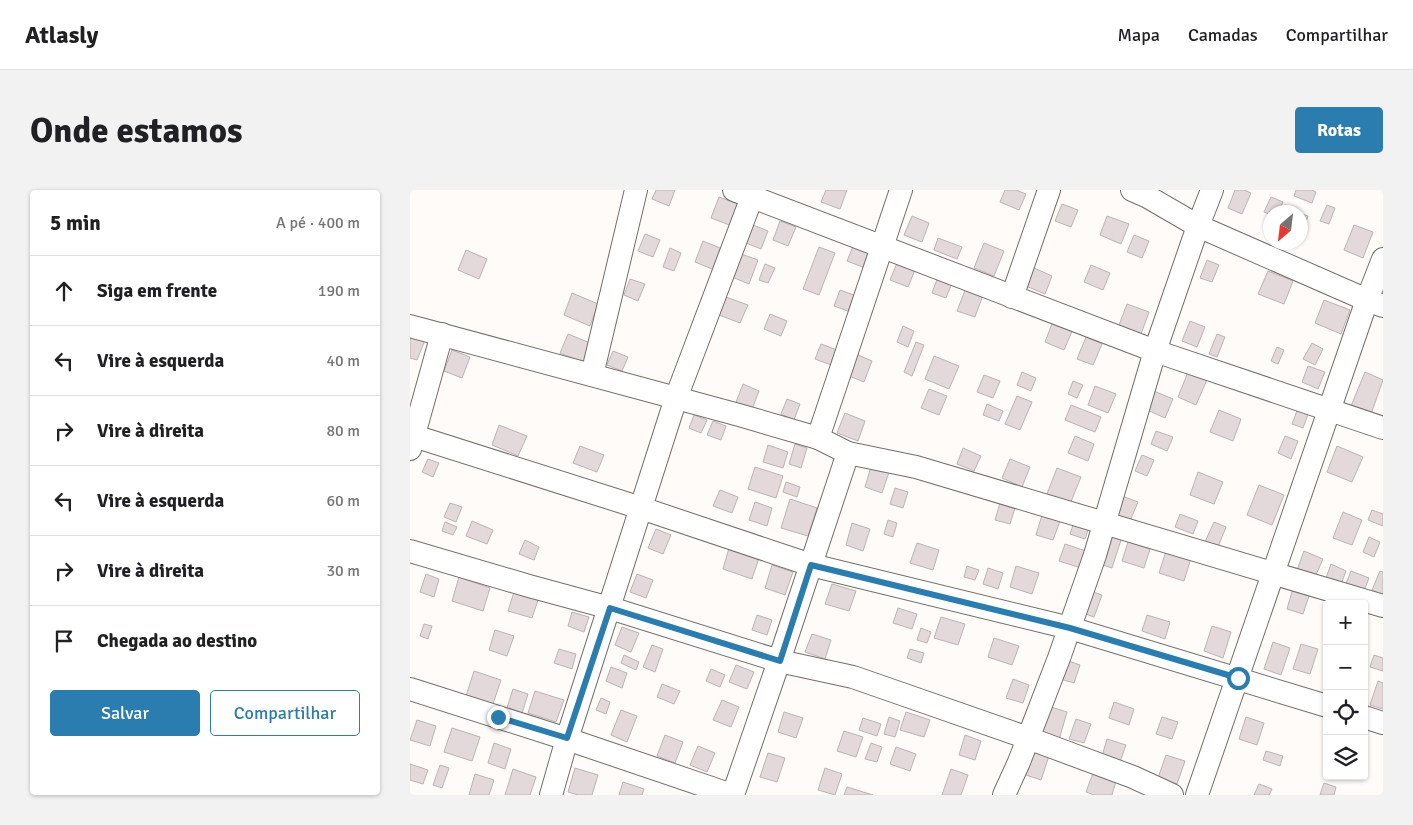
<!DOCTYPE html>
<html lang="pt">
<head>
<meta charset="utf-8">
<style>
  body { margin:0; font-family:Signika,sans-serif; background:#f2f2f2; color:#202124 }
  .controls { position:absolute; right:15px; bottom:15px; display:grid; overflow:hidden; border-radius:5px; box-shadow:0 1px 4px #0004 }
  .controls button { width:45px; height:45px; display:grid; place-items:center; padding:0; border:0; border-bottom:1px solid #e0e0e0; background:#fff; color:#202124; font:25px sans-serif }
  .compass { position:absolute; left:853px; top:15px; width:45px; height:45px; border-radius:50%; background:#fff; box-shadow:0 1px 4px #0004; rotate:208deg }
  .stop { position:absolute; width:15px; height:15px; margin:-11px; border:4px solid #2a7dae; border-radius:50%; background:#fff }
  .stop.end { background:#2a7dae; border-color:#fff; box-shadow:0 1px 5px #0008 }
  .list { margin:0; padding:0; list-style:none }
  h2 { display:flex; justify-content:space-between; align-items:center; height:65px; margin:0; padding:0 20px; font-size:21px }
  h2 small { font-size:16px; font-weight:400; color:#757577 }
  .list li { display:grid; grid-template-columns:32px 1fr auto; gap:15px; align-items:center; box-sizing:border-box; height:70px; padding:0 20px; border-top:1px solid #e0e0e0 }
  .list b { display:block; font-size:19px; white-space:nowrap }
  .list em { font-size:16px; font-style:normal; color:#757577 }
  .actions { display:flex; gap:10px; padding:15px 20px }
  .actions a { flex:1; padding:11px 0; border:1px solid #2a7dae; border-radius:5px; text-align:center; font-size:18px; color:#2a7dae }
  .actions .main { background:#2a7dae; color:#fff }
  .icon { flex:none; width:28px; height:28px; fill:none; stroke:currentColor; stroke-width:2; stroke-linecap:round; stroke-linejoin:round }
  .map { position:relative; flex:none; width:973px; height:605px; overflow:hidden; border-radius:5px }
  header { display:flex; align-items:center; gap:30px; box-sizing:border-box; height:70px; padding:0 25px; background:#fff; border-bottom:1px solid #e0e0e0 }
  header strong { font-size:24px }
  nav { display:flex; gap:28px; margin-inline-start:auto; font-size:18px }
  .intro { display:flex; align-items:center; justify-content:space-between; box-sizing:border-box; height:120px; padding:0 30px }
  h1 { margin:0; font-size:35px }
  .button { padding:12px 22px; border-radius:5px; background:#2a7dae; color:#fff; font-size:18px; font-weight:700 }
  main { display:flex; gap:30px; padding:0 30px }
  aside { flex:1; background:#fff; border-radius:5px; box-shadow:0 1px 4px #0004 }
  .map>svg:first-child { display:block }
  .building { fill:#e3d9da; stroke:#bcb3b3 }
  .lines { fill:none; stroke-linecap:round; stroke-linejoin:round }
  .minor-casing { stroke:#766e6b; stroke-width:24 }
  .minor { stroke:#fff; stroke-width:22 }
  .route { stroke:#2a7dae; stroke-width:6 }
</style>
</head>
<body>
<header>
<strong>Atlasly</strong>
<nav><a>Mapa</a><a>Camadas</a><a>Compartilhar</a></nav>
</header>
<div class="intro"><h1>Onde estamos</h1><a class="button">Rotas</a></div>
<main>
<aside>
<h2>5 min<small>A pé · 400 m</small></h2>
<ul class="list">
<li><svg class="icon" aria-label="ahead" viewBox="0 0 24 24"><path d="M12 20V5M6 11l6-6 6 6"/></svg><div><b>Siga em frente</b></div><em>190 m</em></li>
<li><svg class="icon" aria-label="left" viewBox="0 0 24 24"><path d="M17 20v-9H6M10 6l-5 5 5 5"/></svg><div><b>Vire à esquerda</b></div><em>40 m</em></li>
<li><svg class="icon" aria-label="right" viewBox="0 0 24 24"><path d="M7 20v-9h11M14 6l5 5-5 5"/></svg><div><b>Vire à direita</b></div><em>80 m</em></li>
<li><svg class="icon" aria-label="left" viewBox="0 0 24 24"><path d="M17 20v-9H6M10 6l-5 5 5 5"/></svg><div><b>Vire à esquerda</b></div><em>60 m</em></li>
<li><svg class="icon" aria-label="right" viewBox="0 0 24 24"><path d="M7 20v-9h11M14 6l5 5-5 5"/></svg><div><b>Vire à direita</b></div><em>30 m</em></li>
<li><svg class="icon" aria-label="arrive" viewBox="0 0 24 24"><path d="M6 21V4h12l-3 4 3 4H6"/></svg><div><b>Chegada ao destino</b></div></li>
</ul>
<div class="actions"><a class="main">Salvar</a><a>Compartilhar</a></div>
</aside>
<div class="map">
<svg width="973" height="605" viewBox="0 0 973 605">
  <rect width="100%" height="100%" fill="#fefbf9"/>
  <g class="building">
    <path d="M246,0h19l-6,16 -17,-7z"/>
    <path d="M416,0h21l-7,19 -19,-7z"/>
    <path d="M595,0h11l10,4 -7,16 -19,-8z"/>
    <path d="M825,0h9l7,3 -9,21 -14,-6z"/>
    <path d="M886,0h16l4,2 -4,11 -18,-7z"/>
    <path d="M309,7l22,8 -9,21 -21,-8z"/>
    <path d="M861,7l12,5 -5,10h-7v3l-7,-3z"/>
    <path d="M652,14l16,6 -7,17 -16,-6z"/>
    <path d="M917,15l8,3 -6,16 -9,-3z"/>
    <path d="M891,24l7,2 -7,19z"/>
    <path d="M502,26l17,7 -7,19 -18,-7z"/>
    <path d="M697,26l22,8 -8,20 -21,-9z"/>
    <path d="M370,31l16,6 -8,19 -15,-6z"/>
    <path d="M343,35l15,6 -7,18 -15,-6z"/>
    <path d="M944,35l19,7 -10,26 -19,-8z"/>
    <path d="M235,44l15,6 -7,17 -15,-6z"/>
    <path d="M724,45l15,6 -7,17 -15,-6z"/>
    <path d="M528,48l24,9 -5,12 -23,-9z"/>
    <path d="M293,51l22,9 -8,21 -22,-9z"/>
    <path d="M574,53l20,8 -10,25 -20,-8z"/>
    <path d="M444,54l17,7 -6,17 -18,-7z"/>
    <path d="M409,57l16,6 -16,42 -16,-6z"/>
    <path d="M260,58l11,5 -7,18 -11,-4z"/>
    <path d="M56,60l21,9 -8,20 -21,-9z"/>
    <path d="M331,64l17,6 -9,24 -17,-7z"/>
    <path d="M797,70l12,5 -7,17 -12,-4z"/>
    <path d="M487,73l18,7 -7,17 -18,-7z"/>
    <path d="M355,74l10,4 -7,15 -9,-3z"/>
    <path d="M681,75l19,8 -7,17 -19,-8z"/>
    <path d="M624,78l18,8 -7,18 -19,-8z"/>
    <path d="M858,81l25,10 -9,23 -26,-10z"/>
    <path d="M528,87l14,6 -6,15 -14,-5z"/>
    <path d="M220,89l15,5 -7,17 -14,-6z"/>
    <path d="M556,98l17,7 -8,22 -18,-6z"/>
    <path d="M430,100l14,5 -6,16 -14,-5z"/>
    <path d="M162,103l26,11 -8,22 -26,-11z"/>
    <path d="M316,107l22,8 -8,18 -21,-8z"/>
    <path d="M914,110l26,10 -9,24 -26,-11z"/>
    <path d="M717,114l22,8 -8,22 -22,-9z"/>
    <path d="M360,124l17,7 -6,15 -17,-7z"/>
    <path d="M643,131l20,8 -9,21 -19,-8z"/>
    <path d="M780,131l15,6 -8,20 -15,-6z"/>
    <path d="M493,136l11,5 -6,16 -11,-5z"/>
    <path d="M158,144l25,10 -8,19 -25,-10z"/>
    <path d="M807,144l8,3 -8,20 -8,-3z"/>
    <path d="M0,145l15,5 -8,20 -7,-2z"/>
    <path d="M676,147l16,7 -9,21 -16,-6z"/>
    <path d="M506,152l8,3 -12,31 -8,-4z"/>
    <path d="M902,153l11,6 -8,16 -12,-6z"/>
    <path d="M411,154l16,6 -6,15 -16,-6z"/>
    <path d="M867,157l7,3 -6,14 -7,-3z"/>
    <path d="M42,160l18,7 -8,21 -18,-7z"/>
    <path d="M203,161l15,6 -6,14 -15,-6z"/>
    <path d="M448,165l14,6 -8,21 -15,-6z"/>
    <path d="M524,166l25,10 -10,23 -24,-10z"/>
    <path d="M898,176l17,6 -7,17 -16,-7z"/>
    <path d="M780,177l19,8 -13,30 -18,-8z"/>
    <path d="M612,182l14,6 -5,13 -14,-6z"/>
    <path d="M955,182l18,8 -12,34 -20,-8z"/>
    <path d="M574,185l16,6 -7,17 -16,-6z"/>
    <path d="M663,191l10,4 -6,13 -9,-4z"/>
    <path d="M333,194l16,7 -8,21 -16,-7z"/>
    <path d="M685,196l21,8 -8,19 -20,-8z"/>
    <path d="M519,199l18,7 -8,19 -18,-7z"/>
    <path d="M744,201l19,8 -8,19 -18,-8z"/>
    <path d="M607,206l15,6 -12,28 -15,-6z"/>
    <path d="M377,209l13,5 -6,16 -13,-6z"/>
    <path d="M577,214l16,7 -4,10 -16,-6z"/>
    <path d="M661,215l30,12 -6,15 -30,-12z"/>
    <path d="M888,218l11,4 -6,16 -11,-4z"/>
    <path d="M809,220l22,9 -8,22 -23,-9z"/>
    <path d="M435,223l20,8 -7,20 -21,-8z"/>
    <path d="M284,225l13,5 -6,13 -12,-5z"/>
    <path d="M303,231l13,5 -5,14 -14,-5z"/>
    <path d="M89,235l28,11 -9,20 -26,-11z"/>
    <path d="M746,241l17,6 -6,14 -16,-7z"/>
    <path d="M665,246l19,8 -6,17 -20,-8z"/>
    <path d="M875,246l13,5 -7,18 -13,-6z"/>
    <path d="M385,254l12,4 -6,20 -12,-4z"/>
    <path d="M358,255l20,7 -5,16 -20,-6z"/>
    <path d="M170,256l24,9 -7,17 -24,-9z"/>
    <path d="M927,256l26,11 -11,25 -25,-10z"/>
    <path d="M553,258l18,8 -7,15 -17,-7z"/>
    <path d="M732,265l12,5 -7,16 -12,-5z"/>
    <path d="M18,269l11,4 -6,14 -11,-5z"/>
    <path d="M600,269l20,8 -8,20 -20,-9z"/>
    <path d="M345,277l28,9 -7,22 -28,-9z"/>
    <path d="M461,277l18,5 -7,21 -17,-6z"/>
    <path d="M647,278l24,9 -11,27 -23,-10z"/>
    <path d="M788,282l25,10 -9,22 -24,-9z"/>
    <path d="M376,292l14,5 -3,10 -14,-5z"/>
    <path d="M849,295l25,10 -12,30 -25,-10z"/>
    <path d="M485,298l13,4 -5,16 -13,-4z"/>
    <path d="M310,300l18,7 -6,16 -19,-7z"/>
    <path d="M712,306l16,6 -8,19 -15,-6z"/>
    <path d="M380,309l27,9 -9,28 -27,-8z"/>
    <path d="M345,312l17,6 -5,18 -18,-6z"/>
    <path d="M40,313l12,4 -6,15 -12,-5z"/>
    <path d="M590,313l15,5 -5,16 -15,-4z"/>
    <path d="M962,320l11,4v12l-15,-6z"/>
    <path d="M933,322l19,8 -10,25 -19,-7z"/>
    <path d="M770,324l18,7 -5,13 -18,-7z"/>
    <path d="M632,325l18,6 -7,19 -17,-5z"/>
    <path d="M478,330l9,3 -4,14 -9,-3z"/>
    <path d="M62,331l21,9 -6,14 -21,-8z"/>
    <path d="M35,332l12,5 -4,8 -11,-4z"/>
    <path d="M664,332l15,5 -4,12 -15,-5z"/>
    <path d="M804,332l12,5 -8,20 -13,-5z"/>
    <path d="M442,333l18,6 -7,22 -17,-6z"/>
    <path d="M246,339l15,6 -8,19 -15,-6z"/>
    <path d="M696,345l15,5 -9,28 -15,-5z"/>
    <path d="M959,347l11,5 -6,15 -11,-5z"/>
    <path d="M115,350l14,7 -5,13 -15,-6z"/>
    <path d="M718,352l22,7 -6,19 -22,-7z"/>
    <path d="M507,353l22,7 -6,20 -23,-7z"/>
    <path d="M655,354l24,8 -5,17 -25,-8z"/>
    <path d="M319,358l30,10 -7,21 -29,-10z"/>
    <path d="M756,361l25,7 -7,23 -25,-8z"/>
    <path d="M894,361l19,8 -8,18 -18,-7z"/>
    <path d="M921,374l15,7 -6,16 -15,-6z"/>
    <path d="M362,375l21,7 -8,23 -20,-7z"/>
    <path d="M557,376l12,4 -4,10 -11,-3z"/>
    <path d="M606,376l23,7 -7,21 -22,-7z"/>
    <path d="M578,378l15,5 -5,16 -15,-5z"/>
    <path d="M941,381l18,7 -7,18 -18,-7z"/>
    <path d="M970,381l3,1v23l-11,-5z"/>
    <path d="M16,384l13,5 -5,18 -14,-5z"/>
    <path d="M227,384l16,6 -7,18 -16,-6z"/>
    <path d="M49,387l31,11 -7,23 -31,-10z"/>
    <path d="M422,394l24,7 -7,20 -24,-7z"/>
    <path d="M883,398l17,5 -7,21 -16,-5z"/>
    <path d="M677,400l15,5 -8,22 -14,-5z"/>
    <path d="M104,402l24,8 -6,18 -24,-7z"/>
    <path d="M488,418l19,6 -5,15 -19,-6z"/>
    <path d="M162,422l17,5 -5,15 -16,-6z"/>
    <path d="M347,425l15,5 -5,15 -15,-5z"/>
    <path d="M737,425l23,7 -5,17 -23,-8z"/>
    <path d="M531,427l24,7 -7,21 -24,-7z"/>
    <path d="M14,434l8,2 -4,13 -8,-3z"/>
    <path d="M802,436l19,6 -8,26 -19,-7z"/>
    <path d="M212,437l17,6 -8,19 -16,-7z"/>
    <path d="M511,438l10,4 -4,11 -10,-3z"/>
    <path d="M85,440l19,6 -7,20 -18,-6z"/>
    <path d="M402,444l19,6 -6,19 -20,-7z"/>
    <path d="M584,448l25,8 -7,19 -24,-8z"/>
    <path d="M863,452l17,6 -9,27 -17,-6z"/>
    <path d="M891,454l17,5 -8,25 -17,-5z"/>
    <path d="M242,455l11,4 -8,23 -12,-5z"/>
    <path d="M149,459l17,5 -4,15 -18,-6z"/>
    <path d="M500,459l14,4 -3,10 -14,-5z"/>
    <path d="M214,465l15,7 -3,8 -15,-7z"/>
    <path d="M964,465l9,3v13l-13,-4z"/>
    <path d="M656,470l14,5 -6,18 -14,-4z"/>
    <path d="M326,475l18,7 -7,17 -18,-7z"/>
    <path d="M201,477l16,6 -5,15 -16,-7z"/>
    <path d="M301,479l14,6 -5,12 -14,-6z"/>
    <path d="M64,481l27,9 -8,24 -27,-8z"/>
    <path d="M603,489l16,6 -6,18 -17,-5z"/>
    <path d="M968,491l5,2v26l-13,-4z"/>
    <path d="M252,494l18,7 -6,13 -17,-7z"/>
    <path d="M103,499l15,5 -6,19 -15,-5z"/>
    <path d="M125,501l29,9 -8,22 -28,-9z"/>
    <path d="M191,508l9,4 -4,12 -10,-4z"/>
    <path d="M312,510l17,7 -8,20 -18,-7z"/>
    <path d="M704,512l20,7 -5,16 -20,-7z"/>
    <path d="M638,516l19,6 -8,28 -20,-6z"/>
    <path d="M211,520l16,6 -10,26 -16,-7z"/>
    <path d="M374,522l19,6 -7,20 -18,-6z"/>
    <path d="M496,522l24,8 -6,17 -24,-7z"/>
    <path d="M479,527l11,4 -5,16 -11,-3z"/>
    <path d="M752,527l16,5 -6,17 -16,-5z"/>
    <path d="M836,527l18,6 -7,22 -18,-6z"/>
    <path d="M453,528l18,6 -4,12 -18,-6z"/>
    <path d="M666,529l15,5 -7,19 -15,-4z"/>
    <path d="M7,530l19,6 -6,20 -20,-6z"/>
    <path d="M42,538l28,9 -8,24 -28,-9z"/>
    <path d="M434,541l19,6 -7,20 -19,-6z"/>
    <path d="M255,545l18,7 -8,21 -18,-7z"/>
    <path d="M555,545l16,6 -6,19 -16,-5z"/>
    <path d="M697,549l19,6 -6,17 -18,-6z"/>
    <path d="M84,553l17,6 -6,20 -17,-6z"/>
    <path d="M461,553l11,4 -5,15 -12,-3z"/>
    <path d="M288,556l17,7 -8,19 -17,-7z"/>
    <path d="M486,557l20,7 -6,17 -20,-7z"/>
    <path d="M620,560l19,6 -8,24 -18,-6z"/>
    <path d="M856,561l17,5 -3,10 -17,-6z"/>
    <path d="M358,563l17,5 -8,24 -17,-5z"/>
    <path d="M756,565l19,6 -8,23 -19,-6z"/>
    <path d="M0,574l18,6 -5,14 -13,-4z"/>
    <path d="M30,575l9,3 -7,20 -9,-3z"/>
    <path d="M165,578l23,7 -6,20h-14l-10,-3z"/>
    <path d="M415,578l17,6 -7,21 -17,-5z"/>
    <path d="M103,579l23,8 -6,18h-25z"/>
    <path d="M541,579l17,6 -7,20h-19z"/>
    <path d="M683,583l23,8 -4,14h-18l-8,-3z"/>
    <path d="M65,584l19,6 -5,15h-20z"/>
    <path d="M213,592l21,7 -2,6h-23z"/>
    <path d="M914,593l12,4 -2,8h-14z"/>
    <path d="M849,594l13,5 -3,6h-15z"/>
    <path d="M437,597l26,8h-29z"/>
  </g>
  <g class="lines">
    <g class="minor-casing">
      <g id="minor">
        <path d="M324,0l421,161 228,77"/>
        <path d="M973,69l-16,41 16,6"/>
        <path d="M602,107l37,-107"/>
        <path d="M0,136l329,89 79,23 30,15 68,14 467,139"/>
        <path d="M182,185l44,-185"/>
        <path d="M4,246l227,72 170,57 259,63 257,78"/>
        <path d="M408,248l83,-248"/>
        <path d="M0,259l32,-115"/>
        <path d="M0,361l119,35 81,22 169,53 74,16 175,61 105,39 39,18"/>
        <path d="M0,499l157,50 165,56"/>
        <path d="M954,527l19,6"/>
        <path d="M141,605l16,-56 109,-341 76,-201 2,-7"/>
        <path d="M323,605l46,-134 69,-208"/>
        <path d="M594,605l15,-33 40,-104 36,-103 60,-204 43,-125 -50,-29 -16,-7"/>
        <path d="M787,605l170,-495 -169,-74 14,-36"/>
      </g>
    </g>
    <use href="#minor" class="minor"/>
  </g>
  <g class="lines">
    <path class="route" d="M88,527l69,21 43,-130 170,53 31,-96 259,63 168,50"/>
  </g>
</svg>
<div class="controls">
<button>+</button>
<button>−</button>
<button><svg class="icon" aria-label="locate" viewBox="0 0 24 24"><circle cx="12" cy="12" r="6"/><path d="M12 2v4M12 18v4M2 12h4M18 12h4"/></svg></button>
<button><svg class="icon" aria-label="layers" viewBox="0 0 24 24"><path d="M12 4l9 5-9 5-9-5zM3 14l9 5 9-5"/></svg></button>
</div>
<svg class="compass" viewBox="-18 -18 36 36"><path d="M0-13l5 13h-10z" fill="#e53935"/><path d="M0 13l5-13h-10z" fill="#757577"/></svg>
<div class="stop" style="left:828px;top:488px"></div>
<div class="stop end" style="left:88px;top:527px"></div>
</div>
</main>
</body>
</html>
